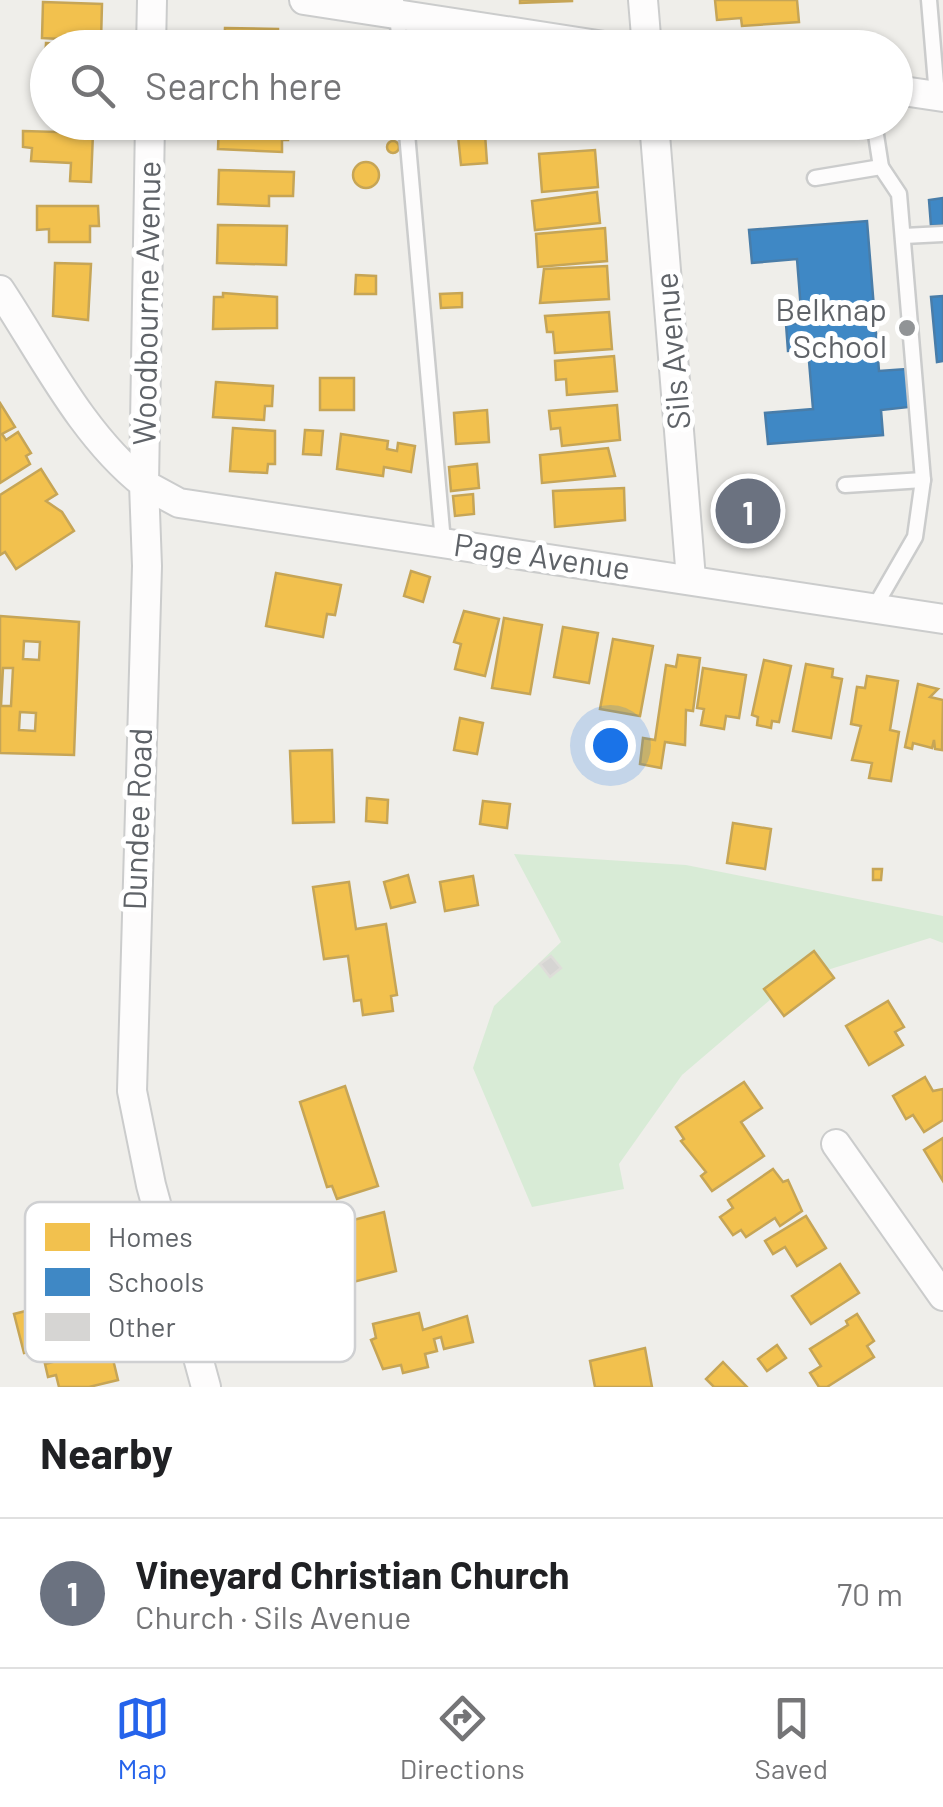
<!DOCTYPE html>
<html lang="en">
<head>
<meta charset="utf-8">
<style>
  body { margin:0; font-family:Barlow,sans-serif; background:#f2f2f2; color:#202124 }
  .you { position:absolute; left:610px; top:745px; width:35px; height:35px; margin:-25px; border:8px solid #fff; border-radius:50%; background:#1a73e8; box-shadow:0 0 0 15px #1a73e833 }
  .badge { display:grid; place-items:center; width:65px; height:65px; border-radius:50%; background:#2563eb; color:#fff; font-size:32px; font-weight:700 }
  .pin { position:absolute; translate:-50% -50%; border:5px solid #fff; box-shadow:0 2px 10px #0006 }
  .list { margin:0; padding:0; list-style:none }
  h2 { display:flex; justify-content:space-between; align-items:center; height:130px; margin:0; padding:0 40px; font-size:42px }
  h2 small { font-size:32px; font-weight:400; color:#757577 }
  .list li { display:grid; grid-template-columns:65px 1fr auto; gap:30px; align-items:center; box-sizing:border-box; height:150px; padding:0 40px; border-top:2px solid #e0e0e0 }
  .list b { display:block; font-size:38px; white-space:nowrap }
  .list p { margin:0; font-size:32px; white-space:nowrap; color:#757577 }
  .list em { font-size:32px; font-style:normal; color:#757577 }
  .icon { flex:none; width:55px; height:55px; fill:none; stroke:currentColor; stroke-width:2; stroke-linecap:round; stroke-linejoin:round }
  .map { position:relative; flex:none; width:943px; height:1387px; overflow:hidden }
  .search { position:absolute; background:#fff; box-shadow:0 2px 8px #0004; left:30px; right:30px; top:30px; height:110px; display:flex; align-items:center; gap:25px; box-sizing:border-box; padding:0 35px; border-radius:55px; color:#757577; font-size:38px }
  .sheet { height:280px; background:#fff }
  nav { display:flex; justify-content:space-around; align-items:center; box-sizing:border-box; height:140px; border-top:2px solid #e0e0e0; background:#fff; font-size:28px; color:#757577 }
  nav a { display:grid; justify-items:center; gap:5px }
  nav .on { color:#2563eb }
  .map>svg:first-child { display:block }
  .green { fill:#d8ebd6 }
  .homes { fill:#f2c14e; stroke:#c6a556; stroke-width:2.5; fill-rule:evenodd }
  .schools { fill:#3f88c5; stroke:#497da9; stroke-width:2.5 }
  .building { fill:#d6d5d3; stroke:#deddd9; stroke-width:2.5 }
  .lines { fill:none; stroke-linecap:round; stroke-linejoin:round }
  .service-casing { stroke:#cbcccc; stroke-width:19 }
  .minor-casing { stroke:#cbcccc; stroke-width:32 }
  .service { stroke:#fdfcfc; stroke-width:14 }
  .minor { stroke:#fdfcfc; stroke-width:28 }
  .poi-dot { fill:#919496; stroke:#fff; stroke-width:4 }
  .labels { text-anchor:middle; stroke-width:10; stroke-linejoin:round; paint-order:stroke }
  .street-label { font-size:32px; fill:#5f6368; stroke:#fff }
  .poi-label { font-size:32px; fill:#5f6368; stroke:#fff; text-anchor:end }
  .key { fill:#fff; stroke:#cfd0d2; stroke-width:2.5 }
  .key-label { font-size:28px; fill:#5f6368 }
</style>
</head>
<body>
<div class="map">
<svg width="943" height="1387" viewBox="0 0 943 1387">
  <rect width="100%" height="100%" fill="#efeeea"/>
  <path class="green" d="M514,854l172,11 257,51v27l-13,-5 -138,43 -110,94 -63,89 5,25 -92,18 -59,-139 21,-62 67,-64z"/>
  <g class="homes">
    <path d="M572,0v1l-52,2v-3z"/>
    <path d="M715,0h82l2,22 -57,4 -1,-8 -24,2z"/>
    <path d="M43,2l59,2 -1,37 -59,-3z"/>
    <path d="M225,28l53,1v10l13,1v8h-67z"/>
    <path d="M354,41l27,5v2h-28z"/>
    <path d="M46,43l54,4 -52,1 -4,32z"/>
    <path d="M219,122h69v18h-6v12l-64,-3z"/>
    <path d="M23,131l70,2 -2,49 -21,-1 1,-18 -40,-2 1,-13 -9,-1z"/>
    <path d="M485,134l2,29 -26,2 -3,-29z"/>
    <circle cx="393" cy="147" r="6"/>
    <path d="M595,150l3,37 -56,5 -3,-38z"/>
    <circle cx="366" cy="175" r="13"/>
    <path d="M219,170l75,2 -1,24h-24v10l-51,-2z"/>
    <path d="M597,192l3,31 -65,7 -3,-29z"/>
    <path d="M37,206h61l1,20h-9v16h-41v-13l-12,1z"/>
    <path d="M218,225l69,1 -1,39 -69,-2z"/>
    <path d="M605,228l2,33 -69,6 -2,-33z"/>
    <path d="M55,263l36,1 -3,56 -35,-4z"/>
    <path d="M607,266l2,33 -69,4 4,-34z"/>
    <path d="M356,275l20,1v18h-21z"/>
    <path d="M223,293l54,4v31l-64,1 1,-32h9z"/>
    <path d="M462,293v14l-21,1 -1,-14z"/>
    <path d="M609,312l3,37 -57,4 -2,-21h-6l-2,-16z"/>
    <path d="M614,356l3,35 -50,4 -1,-16 -10,1 -1,-19z"/>
    <rect x="320" y="378" width="34" height="32"/>
    <path d="M216,382l57,4 -1,20h-7l-1,14 -51,-3z"/>
    <path d="M0,403l15,24 -13,7 4,6 12,-8 13,21 -5,3 4,8 -30,19z"/>
    <path d="M617,405l3,35 -58,6 -2,-18 -9,1 -2,-18z"/>
    <path d="M487,410l2,32 -33,2 -2,-31z"/>
    <path d="M233,428l42,3v33h-7l-1,9 -37,-2z"/>
    <path d="M305,430l18,1 -2,24 -18,-1z"/>
    <path d="M341,434l47,7 -1,8 10,2 1,-8 17,3 -4,26 -27,-5 -1,9 -46,-7z"/>
    <path d="M608,448l7,28 -73,7 -2,-28z"/>
    <path d="M477,464l2,24 -28,3 -2,-24z"/>
    <path d="M41,469l16,25 -11,7 16,11 12,19 -58,38 -11,-17 -5,3v-60z"/>
    <path d="M624,488l1,32 -70,7 -2,-36z"/>
    <path d="M473,494l1,20 -19,2 -2,-20z"/>
    <path d="M411,571l19,6 -7,25 -19,-6z"/>
    <path d="M276,573l65,12 -6,30 -8,-1 -4,23 -57,-11z"/>
    <path d="M464,611l35,8 -14,57 -30,-7 6,-25 -7,-2z"/>
    <path d="M0,616l79,6 -5,133 -74,-2zM24,641l16,1 -1,18 -16,-1zM3,668h10l-2,38h-10zM20,712l16,1 -1,18 -16,-1z"/>
    <path d="M504,618l38,7 -12,69 -38,-6z"/>
    <path d="M563,627l35,6 -9,50 -35,-6z"/>
    <path d="M613,639l40,7 -13,70 -40,-7z"/>
    <path d="M678,655l22,3 -7,53 -7,-1 -1,35 -20,-3 -4,26 -21,-4 3,-26 12,2 11,-75 10,2z"/>
    <path d="M764,660l27,6 -12,56 -7,-1 -1,7 -14,-3 1,-8 -6,-2z"/>
    <path d="M806,664l27,5 -1,8 10,2 -11,59 -38,-7z"/>
    <path d="M703,668l43,7 -7,43 -13,-2 -2,13 -23,-4 3,-16 -7,-1z"/>
    <path d="M867,676l31,5 -8,49 9,2 -8,49 -22,-3 3,-15 -20,-3 9,-34 -10,-2 6,-37 8,1z"/>
    <path d="M918,684l20,5 -8,8 13,3 -1,50 -7,-1 -1,-9 -2,8 -19,-5 -1,6 -7,-2z"/>
    <path d="M460,718l23,5 -6,31 -23,-4z"/>
    <path d="M332,750l2,72 -41,1 -3,-72z"/>
    <path d="M367,798l21,2 -1,23 -21,-2z"/>
    <path d="M483,801l27,3 -3,24 -27,-4z"/>
    <path d="M733,823l38,6 -6,40 -38,-6z"/>
    <path d="M873,869h9l-1,11h-8z"/>
    <path d="M408,875l7,27 -24,6 -7,-26z"/>
    <path d="M473,876l5,29 -33,6 -5,-29z"/>
    <path d="M349,882l7,47 30,-5 11,71 -6,1 2,15 -30,4 -2,-15 -7,1 -6,-45 -24,3 -11,-72z"/>
    <path d="M814,951l20,27 -50,38 -20,-27z"/>
    <path d="M888,1001l16,26 -9,5 8,13 -34,20 -23,-39z"/>
    <path d="M925,1077l8,14 10,-2v31l-19,12 -11,-17 -7,4 -13,-23z"/>
    <path d="M744,1082l18,26 -21,14 23,34 -52,35 -11,-15 5,-4 -25,-31 3,-2 -8,-12z"/>
    <path d="M345,1086l33,100 -41,13 -5,-13 -5,1 -27,-85z"/>
    <path d="M943,1138v43l-19,-31z"/>
    <path d="M773,1169l10,13 5,-2 14,31 -22,15 -5,-8 -29,19 -5,-7 -8,5 -13,-18 13,-9 -5,-8z"/>
    <path d="M384,1212l12,59 -43,11 -15,-58z"/>
    <path d="M806,1216l20,32 -29,18 -12,-19 -12,7 -8,-13z"/>
    <path d="M840,1264l19,29 -48,31 -19,-28z"/>
    <path d="M68,1289l13,49 -57,15 -10,-39 43,-11 -2,-10z"/>
    <path d="M419,1313l4,17 44,-14 6,26 -29,7 -3,-12 -7,2 3,12 -12,3 3,13 -25,6 -2,-8 -18,4 -12,-29 5,-2 -3,-14z"/>
    <path d="M857,1314l17,27 -7,5 7,11 -47,30h-8l-9,-14 11,-7 -11,-17 38,-24 -2,-4z"/>
    <path d="M777,1345l9,13 -19,13 -9,-12z"/>
    <path d="M110,1347l8,33 -29,7h-30l-3,-12 -8,2 -3,-13z"/>
    <path d="M645,1348l7,39h-57l-5,-26z"/>
    <path d="M723,1362l24,25h-33l-8,-8z"/>
  </g>
  <g class="schools">
    <path d="M943,198v27l-12,1 -2,-26z"/>
    <path d="M867,221l12,150 27,-2 3,38 -28,3 2,25 -115,9 -3,-31 48,-4 -5,-60 -20,2 -2,-27 16,-1 -5,-64 -45,4 -3,-33z"/>
    <path d="M943,296v65l-6,1 -6,-65z"/>
  </g>
  <path class="building" d="M551,956l10,12 -11,9 -10,-13z"/>
  <g class="lines">
    <g class="service-casing">
      <g id="service">
        <path d="M396,0l4,48"/>
        <path d="M929,0l8,96"/>
        <path d="M406,122l37,420"/>
        <path d="M874,122l7,45"/>
        <path d="M815,178l66,-11 18,27 24,286 -8,57 -41,71"/>
        <path d="M904,236l39,-2"/>
        <path d="M845,485l78,-5"/>
      </g>
    </g>
    <g class="minor-casing">
      <g id="minor">
        <path d="M304,0l313,48"/>
        <path d="M643,0l4,48"/>
        <path d="M151,48l1,-48"/>
        <path d="M896,90l47,7"/>
        <path d="M150,122l-6,362 35,19 764,116"/>
        <path d="M654,122l37,457"/>
        <path d="M0,290c43,65 82,145 144,194l3,82 -15,525 19,94 55,202"/>
        <path d="M836,1144l107,152"/>
      </g>
    </g>
    <use href="#service" class="service"/>
    <use href="#minor" class="minor"/>
  </g>
  <circle class="poi-dot" cx="907" cy="328" r="10"/>
  <g class="labels">
    <g class="street-label">
      <text transform="translate(147 303) rotate(-89)" y="11">Woodbourne Avenue</text>
      <text transform="translate(673 351) rotate(-95)" y="11">Sils Avenue</text>
      <text transform="translate(542 557) rotate(8)" y="11">Page Avenue</text>
      <text transform="translate(138 819) rotate(-88)" y="11">Dundee Road</text>
    </g>
    <g class="poi-label">
      <text x="887" y="321">Belknap<tspan x="887" dy="37">School</tspan></text>
    </g>
  </g>
  <rect x="25" y="1202" width="330" height="160" rx="15" class="key"/>
  <rect x="45" y="1223" width="45" height="28" fill="#f2c14e"/>
  <rect x="45" y="1268" width="45" height="28" fill="#3f88c5"/>
  <rect x="45" y="1313" width="45" height="28" fill="#d6d5d3"/>
  <g class="key-label">
    <text x="108" y="1247">Homes</text>
    <text x="108" y="1292">Schools</text>
    <text x="108" y="1337">Other</text>
  </g>
</svg>
<div class="you"></div>
<div class="pin badge" style="left:748px;top:511px;background:#6b7280">1</div>
<div class="search"><svg class="icon" aria-label="search" viewBox="0 0 24 24"><circle cx="10" cy="10" r="6"/><path d="M15 15l6 6"/></svg>Search here</div>
</div>
<section class="sheet">
<h2>Nearby<small></small></h2>
<ul class="list">
<li><span class="badge" style="background:#6b7280">1</span><div><b>Vineyard Christian Church</b><p>Church · Sils Avenue</p></div><em>70 m</em></li>
</ul>
</section>
<nav>
<a class="on"><svg class="icon" aria-label="map" viewBox="0 0 24 24"><path d="M3 6l6-2 6 2 6-2v14l-6 2-6-2-6 2zM9 4v14M15 6v14"/></svg>Map</a>
<a><svg class="icon" aria-label="directions" viewBox="0 0 24 24"><path d="M12 3l9 9-9 9-9-9zM9 14v-3h6M13 9l2 2-2 2"/></svg>Directions</a>
<a><svg class="icon" aria-label="saved" viewBox="0 0 24 24"><path d="M7 4h10v16l-5-4-5 4z"/></svg>Saved</a>
</nav>
</body>
</html>
